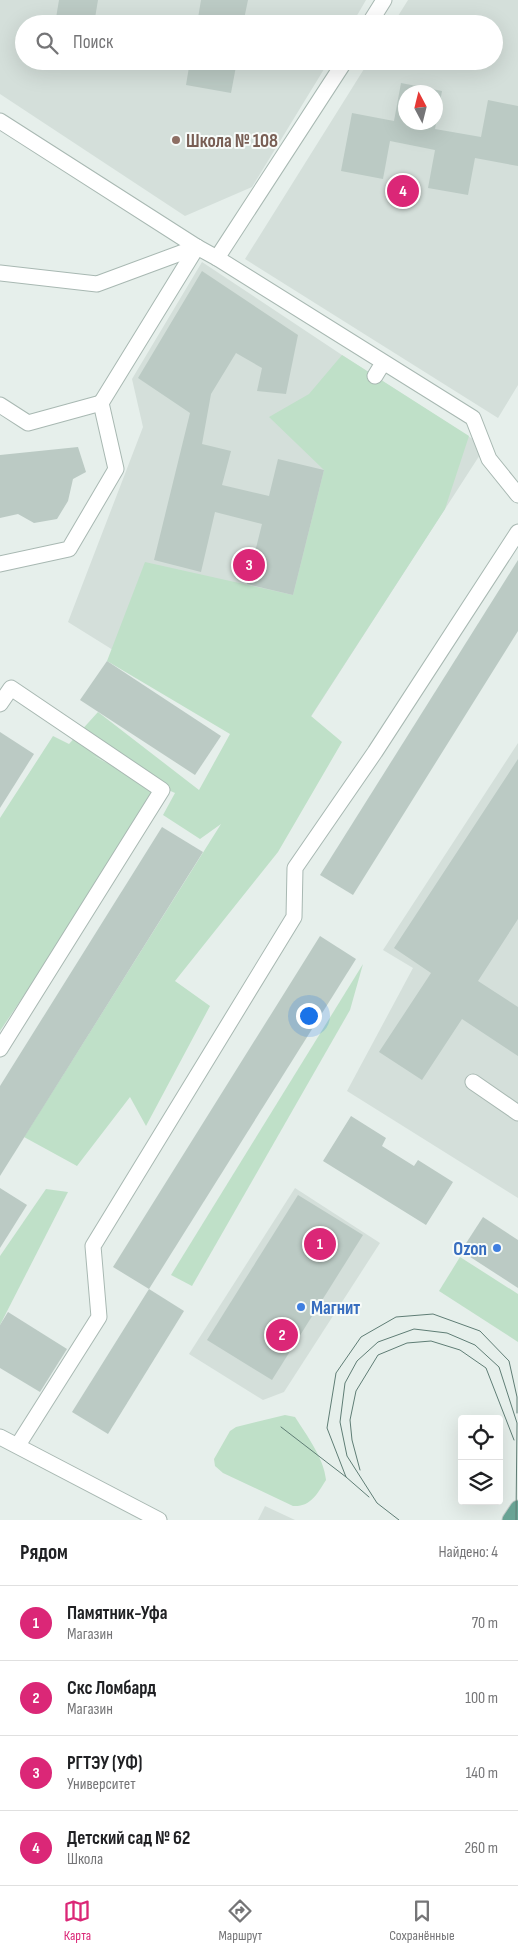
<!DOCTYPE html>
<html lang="ru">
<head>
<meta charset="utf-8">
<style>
  body { margin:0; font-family:"Sofia Sans Condensed",sans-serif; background:#f6f6f6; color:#202124 }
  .controls { position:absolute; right:15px; bottom:15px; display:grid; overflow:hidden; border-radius:5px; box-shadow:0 5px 20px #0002 }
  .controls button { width:45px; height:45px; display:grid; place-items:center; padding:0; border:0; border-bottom:1px solid #e0e0e0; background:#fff; color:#202124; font:25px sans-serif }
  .compass { position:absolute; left:398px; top:85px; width:45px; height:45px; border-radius:50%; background:#fff; box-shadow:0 5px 20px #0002; rotate:353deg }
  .you { position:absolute; left:308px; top:1015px; width:18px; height:18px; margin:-12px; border:4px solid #fff; border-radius:50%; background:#1a73e8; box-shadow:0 0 0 8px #1a73e833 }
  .badge { display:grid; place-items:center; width:32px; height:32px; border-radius:50%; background:#db2777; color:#fff; font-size:16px; font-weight:700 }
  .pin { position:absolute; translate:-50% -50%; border:2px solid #fff; box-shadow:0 1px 5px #0006 }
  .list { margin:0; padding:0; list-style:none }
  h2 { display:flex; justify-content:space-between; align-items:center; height:65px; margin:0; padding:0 20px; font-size:21px }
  h2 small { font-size:16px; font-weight:400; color:#757577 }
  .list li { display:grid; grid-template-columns:32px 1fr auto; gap:15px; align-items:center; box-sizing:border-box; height:75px; padding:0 20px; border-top:1px solid #e0e0e0 }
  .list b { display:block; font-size:19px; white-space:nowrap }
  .list p { margin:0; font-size:16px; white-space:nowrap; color:#757577 }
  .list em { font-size:16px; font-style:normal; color:#757577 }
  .icon { flex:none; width:28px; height:28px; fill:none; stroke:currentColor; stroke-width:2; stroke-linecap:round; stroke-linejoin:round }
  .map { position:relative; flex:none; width:518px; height:1520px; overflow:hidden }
  .search { position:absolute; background:#fff; box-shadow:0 5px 20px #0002; left:15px; right:15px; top:15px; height:55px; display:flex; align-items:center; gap:12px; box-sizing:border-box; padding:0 18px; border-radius:28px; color:#757577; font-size:19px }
  .sheet { height:365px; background:#fff }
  nav { display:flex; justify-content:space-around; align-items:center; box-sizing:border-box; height:70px; border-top:1px solid #e0e0e0; background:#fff; font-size:14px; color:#757577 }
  nav a { display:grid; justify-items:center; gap:2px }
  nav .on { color:#db2777 }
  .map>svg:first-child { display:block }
  .built { fill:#d4dfda; fill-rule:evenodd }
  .green { fill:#bfe0c8 }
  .building { fill:#bbcac4; fill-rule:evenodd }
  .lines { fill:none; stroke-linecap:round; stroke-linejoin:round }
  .minor-casing { stroke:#a8b8b2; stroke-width:17 }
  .major-casing { stroke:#c2cac8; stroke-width:17 }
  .minor { stroke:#fff; stroke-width:15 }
  .major { stroke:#6aa596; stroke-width:15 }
  .tram { stroke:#5f7d75; stroke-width:1 }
  .education-dot { fill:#8d6e63; stroke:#f7fbf9; stroke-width:2 }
  .shop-dot { fill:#3f7fe0; stroke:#f7fbf9; stroke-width:2 }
  .labels { text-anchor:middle; stroke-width:4; stroke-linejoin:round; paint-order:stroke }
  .education-label { font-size:19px; font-weight:bold; fill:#785e54; stroke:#f7fbf9; text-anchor:start }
  .shop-label { font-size:19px; font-weight:bold; fill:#366cbe; stroke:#f7fbf9; text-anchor:end }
</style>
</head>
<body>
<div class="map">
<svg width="518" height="1520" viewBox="0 0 518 1520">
  <rect width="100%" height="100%" fill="#e6efeb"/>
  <g class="built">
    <path d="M0,0h366l-14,24h-328v37h305l-77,126 -67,29 -185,-122z"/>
    <path d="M408,0h110v385l-20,33 -253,-159 124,-198h125v-37h-101zM406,92h30v30h-30z"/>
    <path d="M202,262l140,93 143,92 -200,310 -217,-135 75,-195 -11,-48z"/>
    <path d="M518,743v455l-171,-107 66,-123 -30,-18z"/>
    <path d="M295,1188l85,55 -96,149 -21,8 -74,-46z"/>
    <path d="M265,1506l30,14h-37z"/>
  </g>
  <g class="green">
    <path d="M342,355l127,81 -24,73 -134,207 31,26 -64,110 -103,129 35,25 -64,120 -16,-29 -53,69 -53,-29 197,-313 -21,15 -37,-24 12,-22 -84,-38 71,35 -162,241v-213l53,-82 16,8 29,-32 101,78 31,-56 -123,-73 38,-99 148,33 31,-125 -55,-53 40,-23z"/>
    <path d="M363,964l-13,46 -158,276 -21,-11z"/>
    <path d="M46,1189l22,3 -68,133v-69z"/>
    <path d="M460,1257l58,37v48l-79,-51z"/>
    <path d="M285,1415l10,2c12,19 29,41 31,63 -9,14 -15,27 -33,26l-70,-33 -8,-7 -1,-7 16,-28 6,-4z"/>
  </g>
  <g class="building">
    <path d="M59,0h39l-4,24h-39z"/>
    <path d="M201,0h47l-5,24h-46z"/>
    <path d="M190,61h47l-6,32 -45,-8z"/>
    <path d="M401,83l41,8 -7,38 46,8 7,-37 30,6v60l-43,-8 -7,37 -40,-7 7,-38 -45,-9 -7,38 -42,-8 11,-58 42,8zM406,92h30v30h-30z"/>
    <path d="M202,271l96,64 -12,59 -29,-3 5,-23 -26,-15 -25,41 -9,50 29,7 -9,34 47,11 9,-37 46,11 -31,125 -46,-11 15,-60 -47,-12 -14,60 -47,-12 36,-147 -52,-35z"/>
    <path d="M78,447l8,25 -13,7 -5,22 -11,18 -23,4 -16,-9 -18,4v-63z"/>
    <path d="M518,560v71l-165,264 -33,-20z"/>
    <path d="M107,661l114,75 -26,39 -115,-75z"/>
    <path d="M0,732l34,22 -34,54z"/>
    <path d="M518,759v160l-40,62 40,26v49l-56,-37 -40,61 -43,-28 52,-79 -37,-25z"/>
    <path d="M162,827l41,25 -203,324v-90z"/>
    <path d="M320,936l36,23 -207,330 -36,-22z"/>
    <path d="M351,1116l35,22 -4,8 32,20 4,-6 35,22 -27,43 -103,-64z"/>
    <path d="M0,1188l27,17 -27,43z"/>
    <path d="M298,1195l65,40 -91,145 -65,-40z"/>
    <path d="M483,1217l35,23v48l-57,-37z"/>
    <path d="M149,1289l35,22 -76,123 -36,-22z"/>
    <path d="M8,1312l59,37 -27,43 -40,-24v-43z"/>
  </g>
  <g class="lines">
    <g class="minor-casing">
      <g id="minor">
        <path d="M369,24l15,-24"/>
        <path d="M0,121l197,126 20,11 256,160 16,41 29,36"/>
        <path d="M217,258l128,-197"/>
        <path d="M0,273l97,11 100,-37"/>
        <path d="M375,376l8,-13"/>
        <path d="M0,405l28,18 73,-20"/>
        <path d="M0,564l69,-15 47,-80 -15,-66 96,-156"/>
        <path d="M0,704l11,-16 151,102 -162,259"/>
        <path d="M473,1082l45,31"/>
        <path d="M0,1437l159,83"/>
        <path d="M18,1445l81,-128 -6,-71 201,-329 1,-49 80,-116 143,-220"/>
      </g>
    </g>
    <g class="major-casing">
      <path id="major" d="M510,1520l8,-12"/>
    </g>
    <use href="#minor" class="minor"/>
    <use href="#major" class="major"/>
    <g class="tram">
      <path d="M281,1427l65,50"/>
      <path d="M360,1470l-8,-30 -2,-20 6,-29 22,-36 29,-12 24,-2 29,9 26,18 28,72"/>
      <path d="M369,1497l-23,-20 -19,-49 9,-55 25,-36 35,-20 37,-3 47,17 29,30 8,36v16"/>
      <path d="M399,1520l-22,-17 -30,-47 -7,-34 5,-39 12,-22 21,-19 36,-13 33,4 28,12 24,22 18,56 -1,97"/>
    </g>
  </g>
  <circle class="education-dot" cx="176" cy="140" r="5"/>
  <g class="shop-dot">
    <circle cx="497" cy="1248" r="5"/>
    <circle cx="301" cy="1307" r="5"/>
  </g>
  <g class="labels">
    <g class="education-label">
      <text x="186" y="147">Школа № 108</text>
    </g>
    <g class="shop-label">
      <text x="487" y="1255">Ozon</text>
      <text x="311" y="1314" text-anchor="start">Магнит</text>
    </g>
  </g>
</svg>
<div class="controls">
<button><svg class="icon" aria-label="locate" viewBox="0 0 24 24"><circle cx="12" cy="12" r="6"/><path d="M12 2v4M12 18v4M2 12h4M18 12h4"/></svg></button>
<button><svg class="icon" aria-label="layers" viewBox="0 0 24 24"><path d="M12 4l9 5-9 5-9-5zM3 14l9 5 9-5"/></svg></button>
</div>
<svg class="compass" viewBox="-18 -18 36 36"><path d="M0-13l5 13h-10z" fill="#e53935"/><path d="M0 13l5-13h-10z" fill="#757577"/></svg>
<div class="you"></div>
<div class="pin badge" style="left:320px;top:1244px">1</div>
<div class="pin badge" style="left:282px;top:1335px">2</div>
<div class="pin badge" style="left:249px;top:565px">3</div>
<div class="pin badge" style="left:403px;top:191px">4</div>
<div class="search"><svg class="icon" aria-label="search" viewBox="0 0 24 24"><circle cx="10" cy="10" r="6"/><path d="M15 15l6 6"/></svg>Поиск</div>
</div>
<section class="sheet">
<h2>Рядом<small>Найдено: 4</small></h2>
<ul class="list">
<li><span class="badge">1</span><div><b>Памятник-Уфа</b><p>Магазин</p></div><em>70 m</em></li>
<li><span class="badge">2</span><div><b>Скс Ломбард</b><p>Магазин</p></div><em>100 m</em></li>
<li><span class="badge">3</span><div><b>РГТЭУ (УФ)</b><p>Университет</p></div><em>140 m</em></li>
<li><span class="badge">4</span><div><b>Детский сад № 62</b><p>Школа</p></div><em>260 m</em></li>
</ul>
</section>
<nav>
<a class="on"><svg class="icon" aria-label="map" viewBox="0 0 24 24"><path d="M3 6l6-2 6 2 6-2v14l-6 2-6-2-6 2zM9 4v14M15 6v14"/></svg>Карта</a>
<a><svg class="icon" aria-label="directions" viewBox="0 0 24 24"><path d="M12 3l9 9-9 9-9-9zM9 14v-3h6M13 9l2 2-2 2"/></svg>Маршрут</a>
<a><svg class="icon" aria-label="saved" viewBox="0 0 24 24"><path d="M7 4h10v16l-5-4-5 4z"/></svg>Сохранённые</a>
</nav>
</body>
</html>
